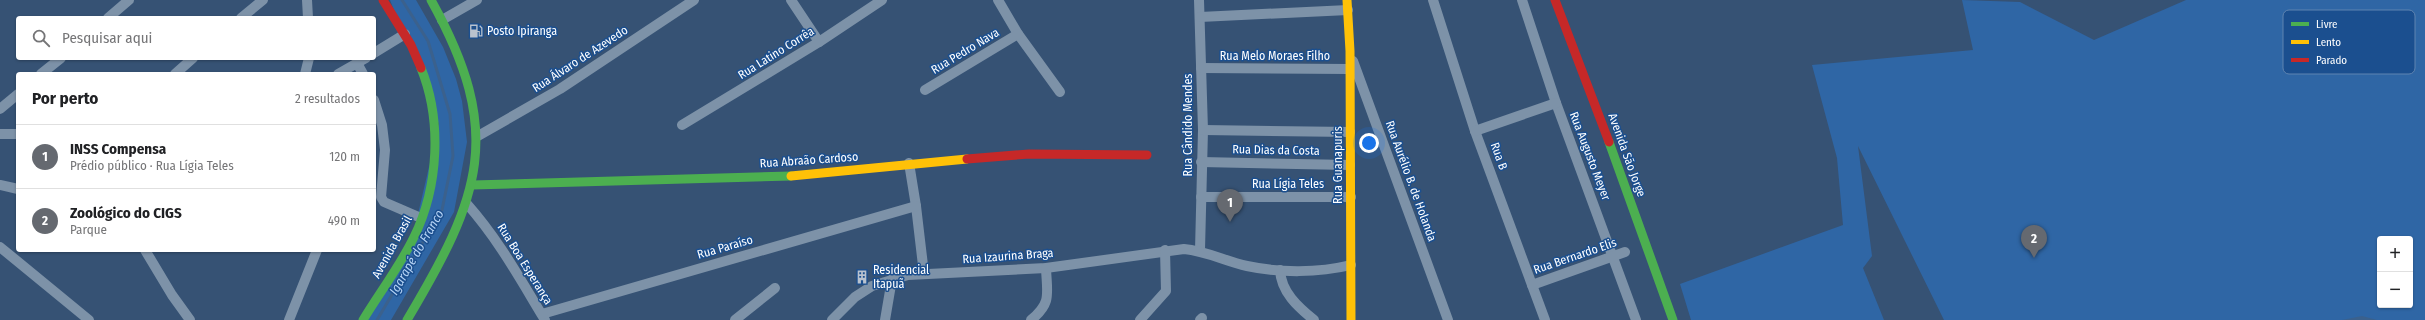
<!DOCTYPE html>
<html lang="pt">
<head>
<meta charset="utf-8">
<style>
  body { margin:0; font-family:"Fira Sans Condensed",sans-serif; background:#f6f6f6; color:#202124 }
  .controls { position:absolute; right:12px; bottom:12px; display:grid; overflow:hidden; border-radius:4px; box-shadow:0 1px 3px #0004 }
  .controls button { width:36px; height:36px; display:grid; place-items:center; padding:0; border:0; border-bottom:1px solid #e0e0e0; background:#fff; color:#202124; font:20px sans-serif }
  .you { position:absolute; left:1369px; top:143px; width:14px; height:14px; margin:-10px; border:3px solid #fff; border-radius:50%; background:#1a73e8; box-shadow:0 0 0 6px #1a73e833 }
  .badge { display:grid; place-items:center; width:26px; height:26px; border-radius:50%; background:#656970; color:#fff; font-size:13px; font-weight:700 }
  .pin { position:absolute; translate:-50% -33px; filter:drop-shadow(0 1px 2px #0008) }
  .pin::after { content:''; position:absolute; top:21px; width:14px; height:12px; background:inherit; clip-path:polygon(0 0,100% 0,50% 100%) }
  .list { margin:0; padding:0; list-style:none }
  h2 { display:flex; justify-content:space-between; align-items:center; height:52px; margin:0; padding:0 16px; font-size:17px }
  h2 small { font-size:13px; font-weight:400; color:#757577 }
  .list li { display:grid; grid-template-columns:26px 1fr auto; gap:12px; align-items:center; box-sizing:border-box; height:64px; padding:0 16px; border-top:1px solid #e0e0e0 }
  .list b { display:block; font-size:15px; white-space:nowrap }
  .list p { margin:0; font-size:13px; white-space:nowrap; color:#757577 }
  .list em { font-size:13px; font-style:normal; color:#757577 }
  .icon { flex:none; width:22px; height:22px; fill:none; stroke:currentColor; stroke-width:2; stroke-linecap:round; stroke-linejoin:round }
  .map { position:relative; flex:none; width:2425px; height:320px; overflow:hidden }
  .search { position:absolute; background:#fff; box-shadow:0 1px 3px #0004; left:16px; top:16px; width:360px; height:44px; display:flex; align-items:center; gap:10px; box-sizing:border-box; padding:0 14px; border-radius:4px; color:#757577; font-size:15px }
  .panel { position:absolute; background:#fff; box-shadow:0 1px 3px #0004; left:16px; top:72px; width:360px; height:180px; border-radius:4px }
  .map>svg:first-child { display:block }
  .green { fill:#2f66a5; fill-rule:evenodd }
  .water { fill:#3b618d }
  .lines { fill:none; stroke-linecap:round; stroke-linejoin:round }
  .stream { stroke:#3b618d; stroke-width:3 }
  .street { stroke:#7d92a8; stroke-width:10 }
  .fast { stroke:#4caf50; stroke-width:9 }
  .slow { stroke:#ffc107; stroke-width:9 }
  .jam { stroke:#c62828; stroke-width:9 }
  .labels { text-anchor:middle; stroke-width:3; stroke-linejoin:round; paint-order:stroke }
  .poi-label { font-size:12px; fill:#fff; stroke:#1b4f8f; text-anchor:start }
  .street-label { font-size:12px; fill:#fff; stroke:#1b4f8f }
  .water-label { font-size:13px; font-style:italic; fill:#b5d3f5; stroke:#1b4f8f }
  .key { fill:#1b4f8f; stroke:#5f84b1; stroke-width:1 }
  .key-label { font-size:11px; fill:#fff }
</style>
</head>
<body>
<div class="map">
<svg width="2425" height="320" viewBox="0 0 2425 320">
  <rect width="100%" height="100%" fill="#365274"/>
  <g class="green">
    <path d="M390,0h26l27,47 13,32 6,22 5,41 -13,70 -63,108h-25l45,-76 28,-120z"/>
    <path d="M1962,0l58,2 74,38 92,-40h239v320h-481l-86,-174 14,110 -9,12 21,52h-193l-11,-36 163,-59 -6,-67 -25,-93 161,-15zM2380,239h30v66h-30z"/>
  </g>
  <path class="water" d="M2362,316l15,4h-35z"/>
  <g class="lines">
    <path class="stream" d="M377,320l65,-110 11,-54 -3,-42 -22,-73 -26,-41"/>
    <g class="street">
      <path d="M307,0l1,18"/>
      <path d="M791,0l28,42"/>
      <path d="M998,0l20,34 42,58"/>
      <path d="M1199,0l4,130 -3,120"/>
      <path d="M1433,0l42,131 70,189"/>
      <path d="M1522,0l34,103 80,217"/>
      <path d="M1200,17l148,-7"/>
      <path d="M108,18l21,-18"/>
      <path d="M241,18l22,-18"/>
      <path d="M442,20l35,-20"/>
      <path d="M374,53l31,-19"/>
      <path d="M1353,61l95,259"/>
      <path d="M357,63l6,11"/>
      <path d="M1201,68l149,1"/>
      <path d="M41,74l20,-16"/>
      <path d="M175,74l18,-16"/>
      <path d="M305,74l4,-16"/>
      <path d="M338,74l28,-16"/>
      <path d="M925,90l93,-56"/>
      <path d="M374,100l8,25 3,25 -4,47 3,5 37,16"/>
      <path d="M0,109l18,-15"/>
      <path d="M682,125l137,-83 63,-42"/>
      <path d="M1203,130l147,2"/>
      <path d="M1475,131l81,-28"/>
      <path d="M0,134h18"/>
      <path d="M478,136l82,-47 134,-89"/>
      <path d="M1201,162l149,3"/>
      <path d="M909,163l7,43 8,68"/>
      <path d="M0,185l18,4"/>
      <path d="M1201,197h150"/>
      <path d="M467,204c32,36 53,75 78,116"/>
      <path d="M0,247l89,73"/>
      <path d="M145,250l27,45 18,25"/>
      <path d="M1280,270c1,22 18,37 34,50"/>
      <path d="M1532,285l93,-33"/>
      <path d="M542,314l374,-108"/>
      <path d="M289,320l28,-70"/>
      <path d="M735,320l40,-32"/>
      <path d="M832,320l23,-23 17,-11 36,-11 138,-7 138,-19c22,2 41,12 63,17 33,7 71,7 104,-1"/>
      <path d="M885,320l7,-41"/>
      <path d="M1031,320c21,-17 16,-26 15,-52"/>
      <path d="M1140,320l26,-29 -1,-41"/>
      <path d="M1200,320l2,-2"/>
    </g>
    <g class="fast">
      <path d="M1609,142l64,178"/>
      <path d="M472,185l319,-9"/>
      <path d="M363,320c17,-28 37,-54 51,-83 25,-51 28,-117 7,-169"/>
      <path d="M407,320c74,-124 98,-187 24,-320"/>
    </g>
    <g class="slow">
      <path d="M1347,0l3,51 1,269"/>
      <path d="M791,176l176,-17"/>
    </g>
    <g class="jam">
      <path d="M383,0l28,45 10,23"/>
      <path d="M1555,0l54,142"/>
      <path d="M967,159l62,-5 118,1"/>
    </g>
  </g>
  <defs>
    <g id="fuel-bare" transform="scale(1.08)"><path d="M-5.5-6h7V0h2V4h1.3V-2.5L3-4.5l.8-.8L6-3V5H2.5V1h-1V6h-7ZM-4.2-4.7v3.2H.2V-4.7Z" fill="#b9c2ce" stroke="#1b4f8f" stroke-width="2.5" paint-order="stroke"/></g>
    <g id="building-bare" transform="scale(1.08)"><path d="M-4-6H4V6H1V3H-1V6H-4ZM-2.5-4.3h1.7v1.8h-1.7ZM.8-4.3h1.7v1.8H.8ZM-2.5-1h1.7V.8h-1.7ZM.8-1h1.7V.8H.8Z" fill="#b9c2ce" stroke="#1b4f8f" stroke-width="2.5" paint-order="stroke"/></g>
  </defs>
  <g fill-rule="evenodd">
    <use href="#fuel-bare" x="476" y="31"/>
    <use href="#building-bare" x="862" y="277"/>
  </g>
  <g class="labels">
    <g class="poi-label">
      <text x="487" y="35">Posto Ipiranga</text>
      <text x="873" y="274">Residencial<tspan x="873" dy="14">Itapuã</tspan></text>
    </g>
    <g class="street-label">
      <text transform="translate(965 51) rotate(-31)" y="4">Rua Pedro Nava</text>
      <text transform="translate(776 53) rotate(-32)" y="4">Rua Latino Corrêa</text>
      <text x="1275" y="60">Rua Melo Moraes Filho</text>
      <text transform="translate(580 59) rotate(-33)" y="4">Rua Álvaro de Azevedo</text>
      <text transform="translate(1188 125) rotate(-90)" y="4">Rua Cândido Mendes</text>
      <text transform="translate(1276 150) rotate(1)" y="4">Rua Dias da Costa</text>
      <text transform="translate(1627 155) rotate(70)" y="4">Avenida São Jorge</text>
      <text transform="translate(1499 156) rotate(70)" y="4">Rua B</text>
      <text transform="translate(1590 156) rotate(69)" y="4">Rua Augusto Meyer</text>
      <text transform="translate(809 160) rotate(-4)" y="4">Rua Abraão Cardoso</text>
      <text transform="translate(1338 165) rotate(-90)" y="4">Rua Guanapuris</text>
      <text transform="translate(1411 181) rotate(70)" y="4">Rua Aurélio B. de Holanda</text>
      <text x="1288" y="188">Rua Lígia Teles</text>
      <text transform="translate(392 247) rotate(-61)" y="4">Avenida Brasil</text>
      <text transform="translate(725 247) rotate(-16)" y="4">Rua Paraíso</text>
      <text transform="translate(1008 256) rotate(-4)" y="4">Rua Izaurina Braga</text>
      <text transform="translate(1575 256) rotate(-19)" y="4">Rua Bernardo Elis</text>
      <text transform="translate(525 264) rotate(58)" y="4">Rua Boa Esperança</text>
    </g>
    <g class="water-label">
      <text transform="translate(416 252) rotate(-60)" y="5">Igarapé do Franco</text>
    </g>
  </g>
  <rect x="2283" y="10" width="132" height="64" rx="6" class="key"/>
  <rect x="2291" y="22" width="18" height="4" fill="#4caf50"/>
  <rect x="2291" y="40" width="18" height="4" fill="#ffc107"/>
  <rect x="2291" y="58" width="18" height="4" fill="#c62828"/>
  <g class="key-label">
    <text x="2316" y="28">Livre</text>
    <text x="2316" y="46">Lento</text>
    <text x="2316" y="64">Parado</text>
  </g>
</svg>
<div class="controls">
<button>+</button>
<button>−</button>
</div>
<div class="you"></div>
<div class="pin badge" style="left:1230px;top:222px">1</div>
<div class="pin badge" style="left:2034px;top:258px">2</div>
<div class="search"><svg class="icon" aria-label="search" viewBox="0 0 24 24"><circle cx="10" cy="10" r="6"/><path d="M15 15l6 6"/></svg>Pesquisar aqui</div>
<section class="panel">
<h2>Por perto<small>2 resultados</small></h2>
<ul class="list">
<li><span class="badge">1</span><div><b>INSS Compensa</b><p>Prédio público · Rua Lígia Teles</p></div><em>120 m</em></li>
<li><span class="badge">2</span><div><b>Zoológico do CIGS</b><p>Parque</p></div><em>490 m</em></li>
</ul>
</section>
</div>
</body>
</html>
